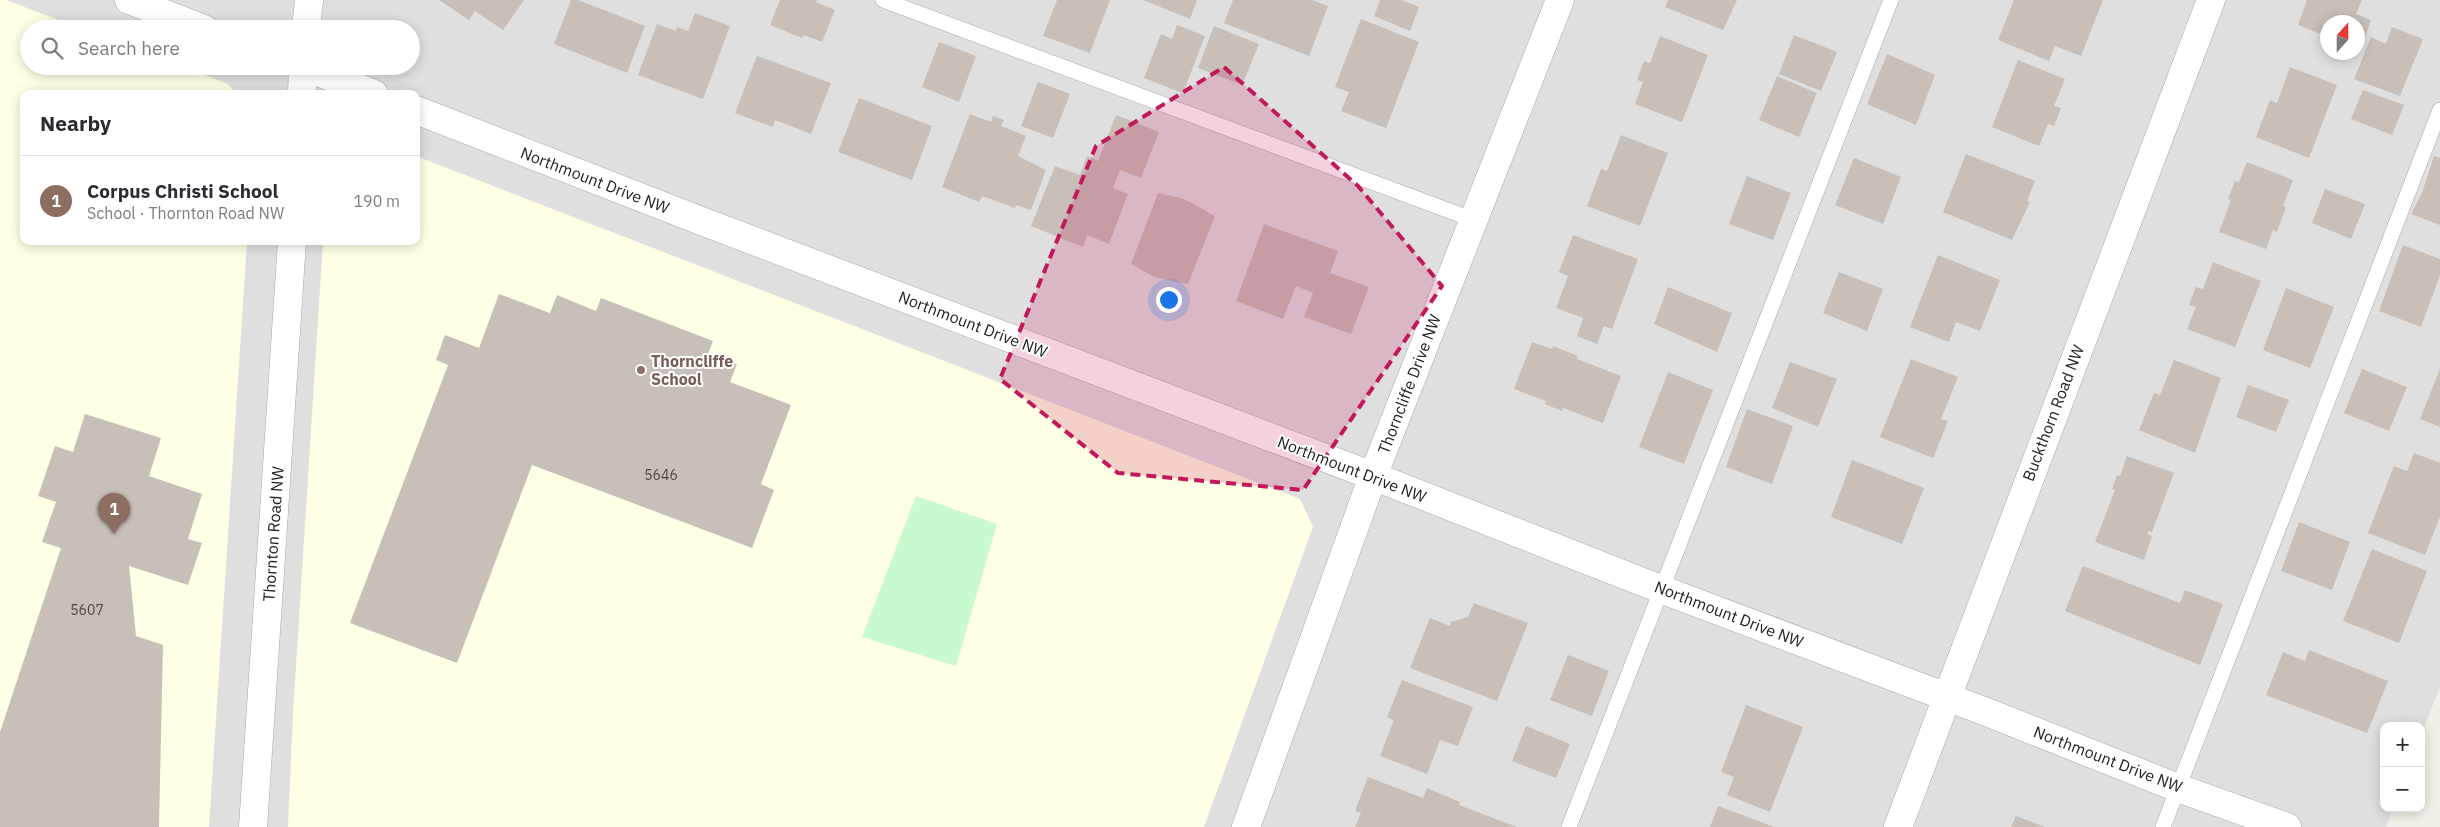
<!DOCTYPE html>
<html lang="en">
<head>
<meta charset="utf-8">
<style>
  body { margin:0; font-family:"IBM Plex Sans",sans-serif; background:#f7f7f7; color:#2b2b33 }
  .controls { position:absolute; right:15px; bottom:15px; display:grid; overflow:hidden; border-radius:10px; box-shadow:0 2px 12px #0003 }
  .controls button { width:45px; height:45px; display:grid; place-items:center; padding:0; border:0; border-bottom:1px solid #e1e1e2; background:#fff; color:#2b2b33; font:25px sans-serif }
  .compass { position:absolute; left:2320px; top:15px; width:45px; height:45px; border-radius:50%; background:#fff; box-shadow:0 2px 12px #0003; rotate:21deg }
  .you { position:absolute; left:1168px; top:299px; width:18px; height:18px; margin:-12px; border:4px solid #fff; border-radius:50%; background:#1a73e8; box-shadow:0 0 0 8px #1a73e833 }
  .badge { display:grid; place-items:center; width:32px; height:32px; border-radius:50%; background:#0f766e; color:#fff; font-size:16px; font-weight:700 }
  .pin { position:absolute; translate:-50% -41px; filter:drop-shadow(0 1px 2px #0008) }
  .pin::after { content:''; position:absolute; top:26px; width:18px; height:15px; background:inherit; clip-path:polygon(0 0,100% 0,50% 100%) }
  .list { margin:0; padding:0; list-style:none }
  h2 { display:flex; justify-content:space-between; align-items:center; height:65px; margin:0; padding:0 20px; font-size:21px }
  h2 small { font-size:16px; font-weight:400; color:#7c7c81 }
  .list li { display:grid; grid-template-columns:32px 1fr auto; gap:15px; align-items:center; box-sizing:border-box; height:90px; padding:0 20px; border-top:1px solid #e1e1e2 }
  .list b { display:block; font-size:19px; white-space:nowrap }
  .list p { margin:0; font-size:16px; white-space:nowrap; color:#7c7c81 }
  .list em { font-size:16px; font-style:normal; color:#7c7c81 }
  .icon { flex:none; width:28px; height:28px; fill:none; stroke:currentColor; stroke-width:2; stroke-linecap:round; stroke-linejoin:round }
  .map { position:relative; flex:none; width:2440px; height:827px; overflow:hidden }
  .search { position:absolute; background:#fff; box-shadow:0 2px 12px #0003; left:20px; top:20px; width:400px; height:55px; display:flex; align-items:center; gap:12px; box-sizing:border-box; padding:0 18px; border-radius:28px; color:#7c7c81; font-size:19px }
  .panel { position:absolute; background:#fff; box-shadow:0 2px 12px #0003; left:20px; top:90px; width:400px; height:155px; border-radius:10px }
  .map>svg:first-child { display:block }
  .residential { fill:#e0dfdf; fill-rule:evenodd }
  .education { fill:#ffffe5 }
  .park { fill:#c8facc }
  .building { fill:#c7bfb8 }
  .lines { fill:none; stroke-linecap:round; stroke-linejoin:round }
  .service-casing { stroke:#a9a9a9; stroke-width:16 }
  .minor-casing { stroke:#a9a9a9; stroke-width:29 }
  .tertiary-casing { stroke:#a9a9a9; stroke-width:29 }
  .service { stroke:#fff; stroke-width:15 }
  .minor { stroke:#fff; stroke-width:28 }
  .tertiary { stroke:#fff; stroke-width:28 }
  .marked { fill:#c2185b; fill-opacity:0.2; stroke:#c2185b; stroke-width:4; stroke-dasharray:10 6; stroke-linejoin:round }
  .education-dot { fill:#8d6e63; stroke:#fff; stroke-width:2 }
  .labels { text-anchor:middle; stroke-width:4; stroke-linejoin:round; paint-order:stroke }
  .number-label { font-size:14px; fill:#4b4948 }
  .street-label { font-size:16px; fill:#222; stroke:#fff }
  .education-label { font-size:16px; font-weight:bold; fill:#785e54; stroke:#fff; text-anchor:start }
</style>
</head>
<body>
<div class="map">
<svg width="2440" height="827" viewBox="0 0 2440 827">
  <rect width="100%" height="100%" fill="#f2efe9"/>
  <path class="residential" d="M0,0h2440v687l-19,48v-9h-37v82h9l-7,19h-2386zM2328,22h30v30h-30zM29,29h382v37h-382zM24,94h392v147h-392z"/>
  <g class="education">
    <path d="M0,0h6l76,29h-53v37h152l47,18 8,10h-212v147h223l-38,586h-209z"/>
    <path d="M416,156l884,343 13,28 -109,300h-916l5,-113 30,-473h93z"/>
  </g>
  <path class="park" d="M916,496l81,28 -41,142 -94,-29z"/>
  <g class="building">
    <path d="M439,0h85l-21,30 -28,-19 -6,9z"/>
    <path d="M571,0h7l67,26 -18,47 -73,-29z"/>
    <path d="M780,0h37l-1,2 19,8 -13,32 -18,-7 -2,3 -32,-13z"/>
    <path d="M1057,0h53l-20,53 -47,-17z"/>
    <path d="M1143,0h54l-7,19z"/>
    <path d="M1233,0h79l16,6 -19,50 -85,-33z"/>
    <path d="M1380,0h21l18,7 -9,24 -36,-15z"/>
    <path d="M1668,0h69l-14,30 -58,-23z"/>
    <path d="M2014,0h89l-22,56 -26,-10 -6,15 -51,-21z"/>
    <path d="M2307,0h55l-6,14 15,6 -8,23 -5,-1v-20h-30v15l-30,-12z"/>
    <path d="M695,13l35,13 -27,73 -65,-24 19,-51 19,7 1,-4 11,4z"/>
    <path d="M1361,19l58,23 -33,86 -45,-17 8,-19 -14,-5z"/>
    <path d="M1177,25l28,11 -22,57 -39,-15 17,-44 11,5z"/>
    <path d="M1214,26l45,18 -17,41 -44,-17z"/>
    <path d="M2392,27l31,12 -23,57 -46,-17 17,-42 15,7z"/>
    <path d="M1794,35l43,17 -16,39 -42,-17z"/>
    <path d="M1660,36l48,19 -26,67 -47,-18 8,-22 -6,-2 7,-19 6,2z"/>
    <path d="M939,42l37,14 -17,46 -37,-15z"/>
    <path d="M1887,54l48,21 -19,50 -49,-21z"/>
    <path d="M757,56l74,27 -20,51 -36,-14 -2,7 -38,-14z"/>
    <path d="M2018,60l47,19 -11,27 7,2 -7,18 -6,-2 -9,22 -47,-19z"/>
    <path d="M2290,67l47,18 -28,73 -53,-21 14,-37 7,3z"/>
    <path d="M1777,76l40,17 -18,44 -40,-17z"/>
    <path d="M1038,82l32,12 -17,44 -32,-12z"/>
    <path d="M2363,90l41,15 -12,30 -41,-16z"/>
    <path d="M859,98l73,28 -20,54 -74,-28z"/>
    <path d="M970,114l21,8 2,-6 11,4 -3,6 25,10 -8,20 28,14 -15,40 -15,-5 -1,3 -33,-12 -3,6 -37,-15z"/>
    <path d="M1116,115l43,17 -18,46 -21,-8 -7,18 15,6 -19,50 -22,-9 -4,12 -52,-21 24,-60 25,9 7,-19 11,5z"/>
    <path d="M1621,135l47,18 -28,73 -53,-20 14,-37 6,2z"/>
    <path d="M1966,154l69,27 -8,20 3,1 -18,38 -69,-28z"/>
    <path d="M2434,156l6,2v67l-29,-11 11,-21z"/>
    <path d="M1854,158l47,19 -18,47 -48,-19z"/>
    <path d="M2247,162l46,18 -10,26 3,1 -9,25 -4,-2 -7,19 -47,-17 12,-32 -3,-1 7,-18 4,1z"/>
    <path d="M1747,176l44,17 -18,47 -44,-16z"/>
    <path d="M2325,189l40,15 -14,35 -39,-16z"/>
    <path d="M1158,193l26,6 31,17 -27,68 -34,-7 -23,-13z"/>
    <path d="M1264,224l74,27 -8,22 39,14 -18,47 -47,-17 9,-24 -17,-7 -13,33 -47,-18z"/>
    <path d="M1573,235l65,24 -26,70 -8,-3 -7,18 -20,-8 6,-18 -27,-10 12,-32 -9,-4z"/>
    <path d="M2403,245l37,14v16l-19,52 -42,-16z"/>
    <path d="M1938,255l62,25 -20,51 -24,-9 -7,20 -39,-15z"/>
    <path d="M2213,262l48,19 -26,66 -48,-18 9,-22 -7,-2 7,-18 7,2z"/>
    <path d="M1839,272l44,17 -16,42 -44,-18z"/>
    <path d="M1668,287l64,26 -15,39 -63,-28z"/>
    <path d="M2286,288l48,19 -24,61 -47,-18z"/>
    <path d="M499,294l51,19 7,-18 39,16 5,-13 112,43 -5,13 29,10 -7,18 61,23 -30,79 13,6 -22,58 -220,-83 -75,198 -107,-40 98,-258 -12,-5 9,-25 34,13z"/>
    <path d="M1532,342l20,7 1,-3 25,10 -1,3 44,17 -18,47 -40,-15 -1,3 -17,-7 1,-3 -32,-12z"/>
    <path d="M1911,359l47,18 -17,42 7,2 -15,37 -53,-21z"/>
    <path d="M2174,360l47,18 -26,75 -56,-23 15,-37 6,2z"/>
    <path d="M1790,362l47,17 -19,48 -46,-19z"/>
    <path d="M2362,369l45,18 -18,44 -45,-18z"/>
    <path d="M2440,369v58l-20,-8z"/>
    <path d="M1668,372l45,18 -29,74 -45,-17z"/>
    <path d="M2248,385l41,15 -13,32 -40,-15z"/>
    <path d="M1747,409l46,17 -21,58 -46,-17z"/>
    <path d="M85,414l76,24 -12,38 53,18 -14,45 14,4 -14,42 -59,-19 7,70 27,9 -4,182h-159v-95l61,-184 -19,-6 14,-40 -18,-6 17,-50 18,6z"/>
    <path d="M2414,453l26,10v54l-15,38 -57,-22 26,-67 13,5z"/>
    <path d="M2127,456l47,17 -22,59 -3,-1 -2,3 5,2 -8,24 -49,-18 20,-52 -3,-1 5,-14 3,1z"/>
    <path d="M1852,460l72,28 -22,56 -71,-27z"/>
    <path d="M2299,522l51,20 -18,48 -51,-19z"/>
    <path d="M2372,549l55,22 -28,72 -56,-22z"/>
    <path d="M2083,566l97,37 5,-13 38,14 -23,61 -135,-54z"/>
    <path d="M1474,603l54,20 -31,78 -87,-33 20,-50 20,8 1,-4 17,-5z"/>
    <path d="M2309,650l79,31 -21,52 -101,-38 17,-43 22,9z"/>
    <path d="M1568,655l41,16 -17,45 -42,-16z"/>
    <path d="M1402,680l71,27 -15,39 -18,-6 -13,34 -47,-18 14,-36 -7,-3z"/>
    <path d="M1746,705l57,22 -33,85 -43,-17 7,-18 -13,-5z"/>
    <path d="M1526,726l44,18 -14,34 -44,-17z"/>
    <path d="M1368,777l55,21 4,-10 33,14 -1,3 58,22h-162l6,-14 -6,-2z"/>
    <path d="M1718,806l56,21h-64z"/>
    <path d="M2016,816l29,11h-34z"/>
  </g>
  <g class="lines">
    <g class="service-casing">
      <g id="service">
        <path d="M883,0l591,220"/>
        <path d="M1569,827l322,-827"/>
        <path d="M2163,827l277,-717"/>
      </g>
    </g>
    <g class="minor-casing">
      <g id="minor">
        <path d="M306,29l3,-29"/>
        <path d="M302,94l1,-28"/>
        <path d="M253,827l39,-586"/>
        <path d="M1246,827l127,-351 187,-476"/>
        <path d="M1898,827l313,-827"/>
      </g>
    </g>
    <g class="tertiary-casing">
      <g id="tertiary">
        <path d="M129,0l75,29"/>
        <path d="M303,66l71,28"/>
        <path d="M416,110l288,112 669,254 290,114 321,121 194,77 109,39"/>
      </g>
    </g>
    <use href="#service" class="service"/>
    <use href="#minor" class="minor"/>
    <use href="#tertiary" class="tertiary"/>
  </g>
  <path class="marked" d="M1224,67l134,119 84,100 -139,204 -185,-17 -118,-94 96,-233z"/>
  <circle class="education-dot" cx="641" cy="370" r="5"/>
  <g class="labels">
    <g class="number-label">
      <text x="661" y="480">5646</text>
      <text x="87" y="615">5607</text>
    </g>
    <g class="street-label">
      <text transform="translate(595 180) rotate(21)" y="6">Northmount Drive NW</text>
      <text transform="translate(973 324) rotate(21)" y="6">Northmount Drive NW</text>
      <text transform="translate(1409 384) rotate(-69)" y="6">Thorncliffe Drive NW</text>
      <text transform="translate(2053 413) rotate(-69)" y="6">Buckthorn Road NW</text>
      <text transform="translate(1352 469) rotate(21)" y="6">Northmount Drive NW</text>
      <text transform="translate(273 534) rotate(-86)" y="6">Thornton Road NW</text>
      <text transform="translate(1729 614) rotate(21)" y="6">Northmount Drive NW</text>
      <text transform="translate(2108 759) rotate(21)" y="6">Northmount Drive NW</text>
    </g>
    <g class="education-label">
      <text x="651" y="367">Thorncliffe<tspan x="651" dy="18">School</tspan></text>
    </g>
  </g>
</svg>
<div class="controls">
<button>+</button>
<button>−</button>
</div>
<svg class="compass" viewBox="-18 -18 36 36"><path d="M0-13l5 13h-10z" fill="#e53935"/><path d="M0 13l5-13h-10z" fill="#7c7c81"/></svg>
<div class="you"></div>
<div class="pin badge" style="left:114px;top:534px;background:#8d6e63">1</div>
<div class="search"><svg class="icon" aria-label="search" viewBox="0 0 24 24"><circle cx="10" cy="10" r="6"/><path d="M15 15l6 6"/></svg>Search here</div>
<section class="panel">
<h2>Nearby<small></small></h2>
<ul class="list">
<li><span class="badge" style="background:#8d6e63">1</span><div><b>Corpus Christi School</b><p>School · Thornton Road NW</p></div><em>190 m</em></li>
</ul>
</section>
</div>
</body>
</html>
